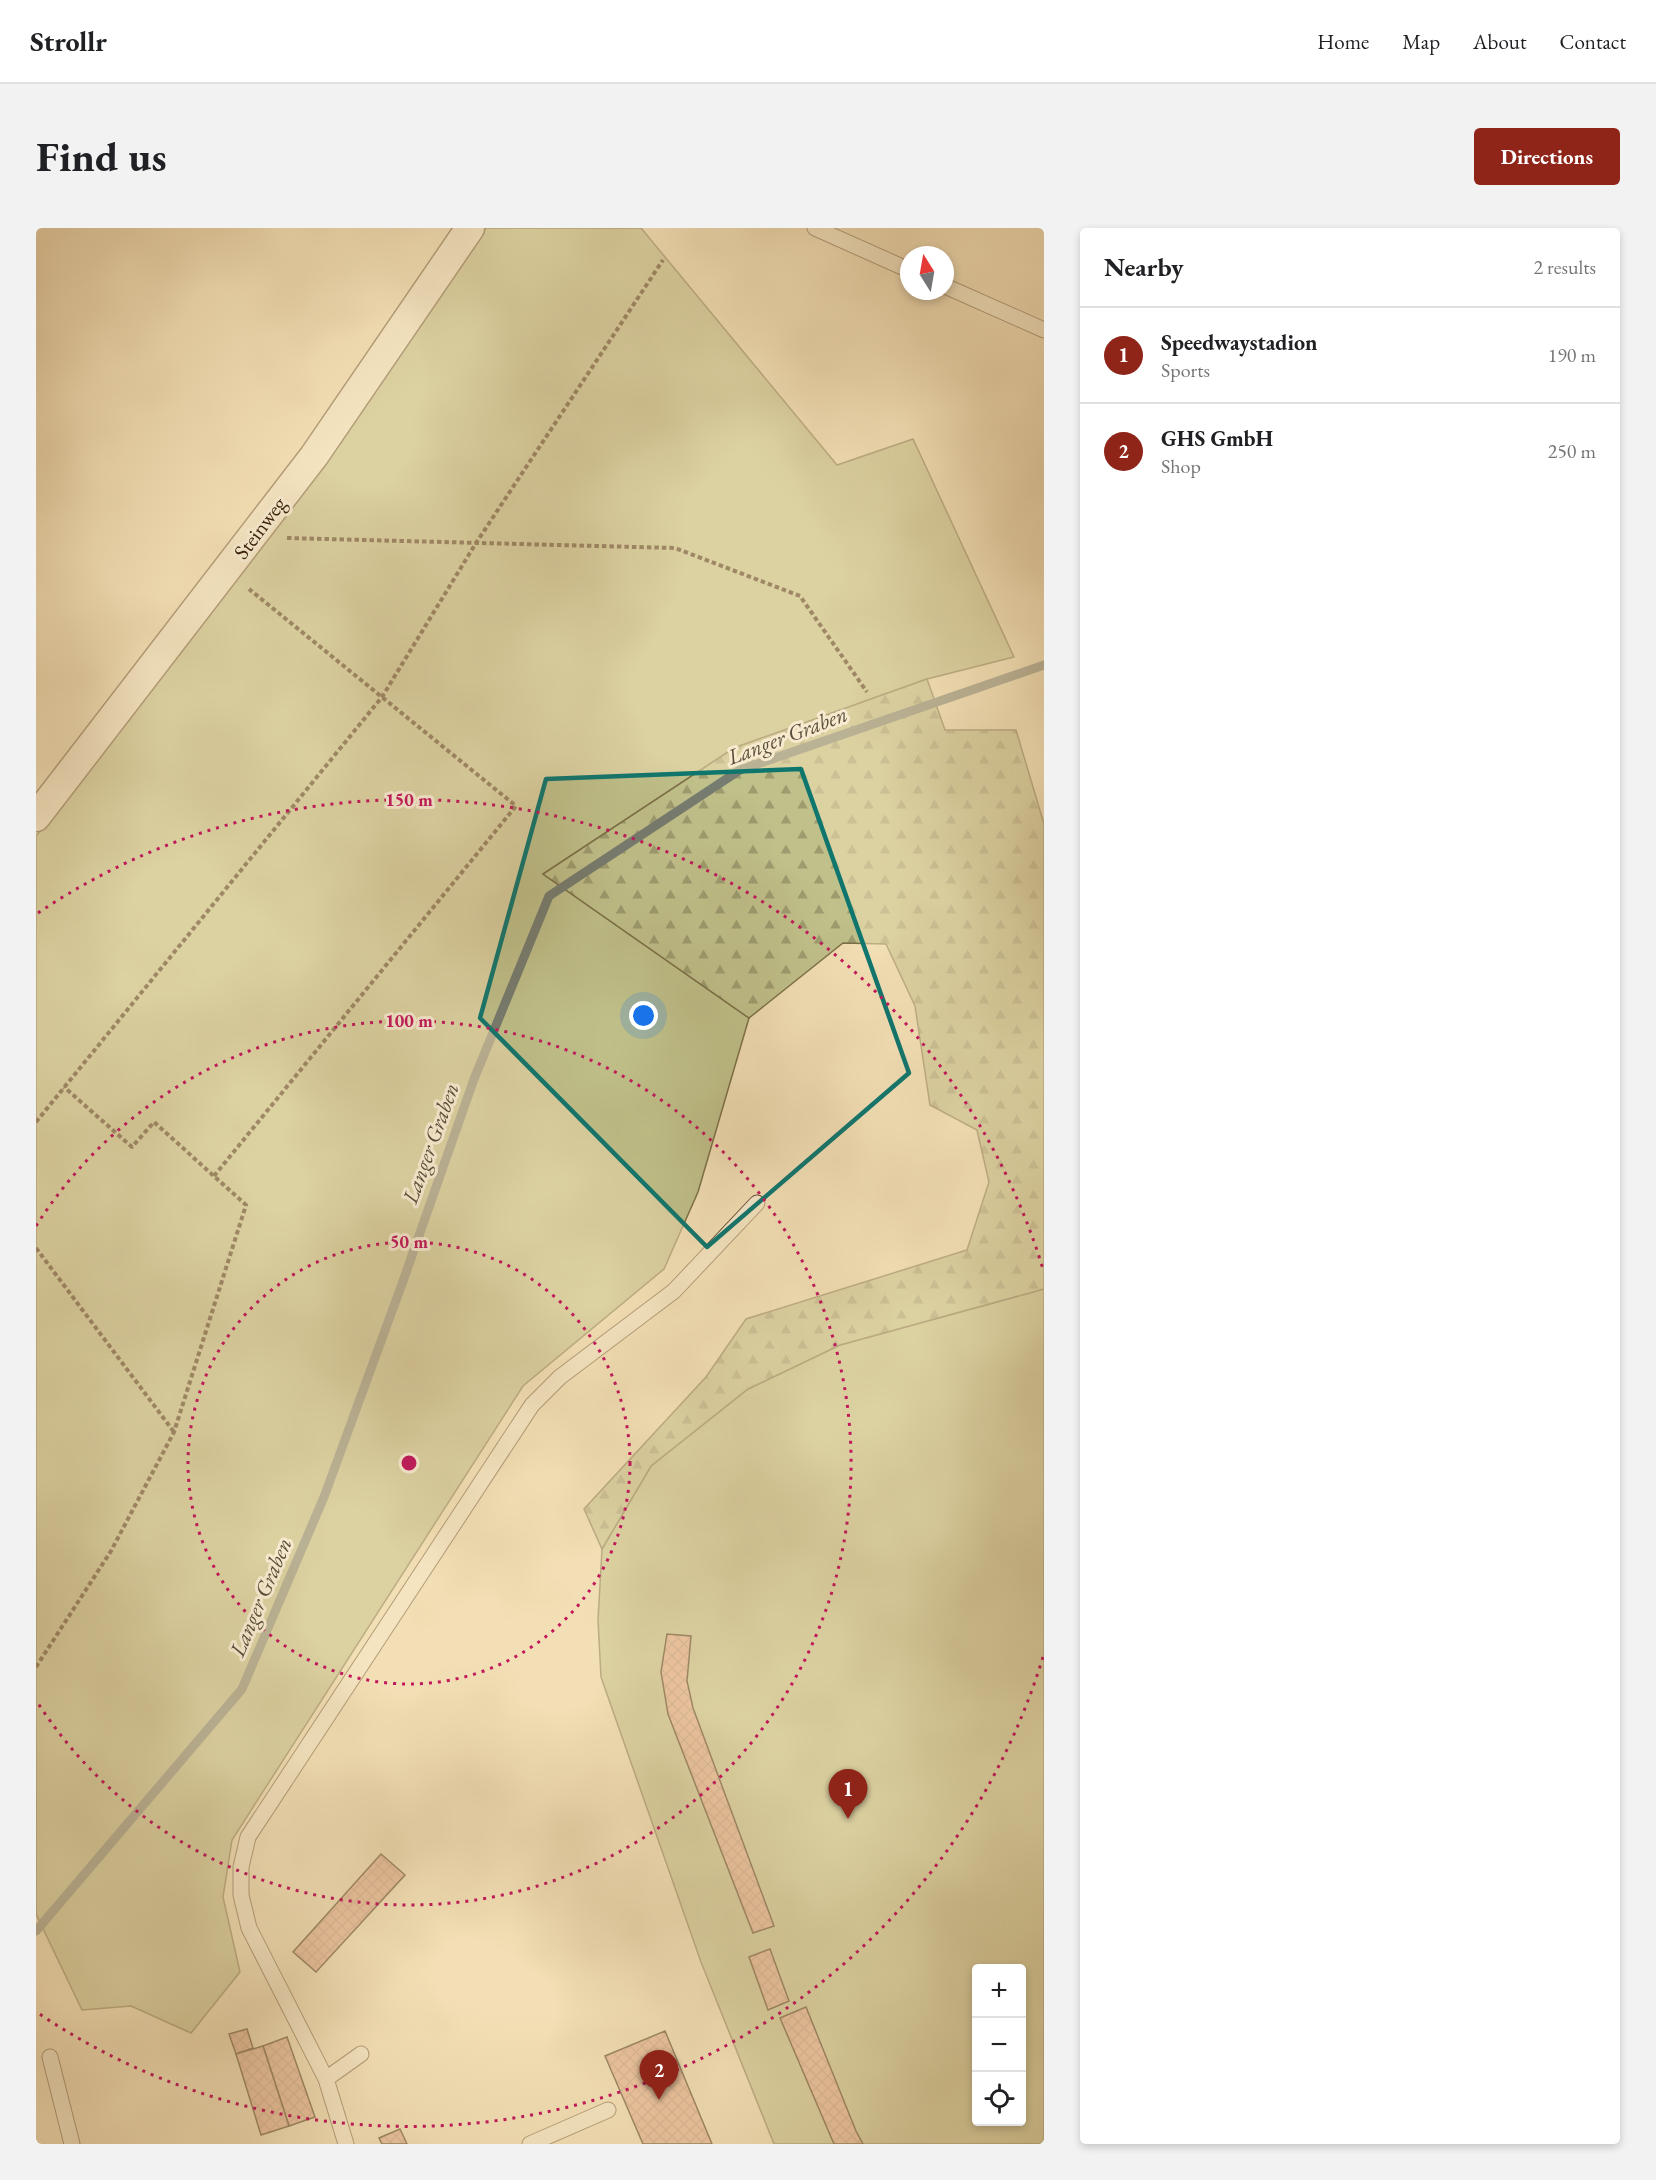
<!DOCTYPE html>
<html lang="en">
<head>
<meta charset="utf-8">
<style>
  body { margin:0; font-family:"EB Garamond",serif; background:#f2f2f2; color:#202124 }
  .controls { position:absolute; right:18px; bottom:18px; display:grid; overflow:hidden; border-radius:6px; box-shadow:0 3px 9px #0003 }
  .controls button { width:54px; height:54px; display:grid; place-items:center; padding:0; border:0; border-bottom:2px solid #e0e0e0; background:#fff; color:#202124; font:30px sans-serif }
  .compass { position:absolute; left:864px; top:18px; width:54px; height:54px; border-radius:50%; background:#fff; box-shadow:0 3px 9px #0003; rotate:349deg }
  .you { position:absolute; left:608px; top:788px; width:21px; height:21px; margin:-15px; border:4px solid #fff; border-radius:50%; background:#1a73e8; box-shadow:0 0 0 9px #1a73e833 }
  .badge { display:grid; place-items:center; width:39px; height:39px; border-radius:50%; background:#8f2418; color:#fff; font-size:20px; font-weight:700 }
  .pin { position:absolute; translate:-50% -50px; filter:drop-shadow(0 2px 3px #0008) }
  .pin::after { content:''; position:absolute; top:32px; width:21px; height:18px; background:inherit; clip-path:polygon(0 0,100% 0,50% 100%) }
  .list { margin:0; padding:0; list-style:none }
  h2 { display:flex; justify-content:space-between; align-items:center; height:78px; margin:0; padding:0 24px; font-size:26px }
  h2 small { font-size:20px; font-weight:400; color:#757577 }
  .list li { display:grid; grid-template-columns:39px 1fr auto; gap:18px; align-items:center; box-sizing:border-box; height:96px; padding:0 24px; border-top:2px solid #e0e0e0 }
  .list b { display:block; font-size:22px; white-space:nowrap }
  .list p { margin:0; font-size:20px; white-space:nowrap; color:#757577 }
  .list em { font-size:20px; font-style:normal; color:#757577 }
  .icon { flex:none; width:33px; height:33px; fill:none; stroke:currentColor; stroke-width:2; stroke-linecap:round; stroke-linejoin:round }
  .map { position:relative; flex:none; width:1008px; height:1916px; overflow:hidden; border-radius:6px }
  header { display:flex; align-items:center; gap:36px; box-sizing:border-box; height:84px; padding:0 30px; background:#fff; border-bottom:2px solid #e0e0e0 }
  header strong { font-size:28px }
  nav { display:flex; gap:33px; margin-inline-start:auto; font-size:21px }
  .intro { display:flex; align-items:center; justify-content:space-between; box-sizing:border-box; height:144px; padding:0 36px }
  h1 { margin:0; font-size:42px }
  .button { padding:15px 27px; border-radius:6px; background:#8f2418; color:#fff; font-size:21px; font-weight:700 }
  main { display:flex; gap:36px; padding:0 36px }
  aside { flex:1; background:#fff; border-radius:6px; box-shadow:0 3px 9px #0003 }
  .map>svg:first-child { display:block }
  .green { fill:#c0c08a; stroke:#7c7048; stroke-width:1.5; fill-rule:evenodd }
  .forest { fill:url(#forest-firs); stroke:#7c7048; stroke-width:1.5 }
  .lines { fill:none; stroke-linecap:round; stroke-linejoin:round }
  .stream { stroke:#767c70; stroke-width:9 }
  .building { fill:url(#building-cross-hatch); stroke:#392006; stroke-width:1.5 }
  .lane-casing { stroke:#685032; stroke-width:17 }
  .street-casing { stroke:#685032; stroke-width:31 }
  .path { stroke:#392006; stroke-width:4; stroke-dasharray:4.5 3; stroke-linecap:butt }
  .lane { stroke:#f7eacf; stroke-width:15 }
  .street { stroke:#f7eacf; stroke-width:28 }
  .marked { fill:none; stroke:#0f766e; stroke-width:4.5; stroke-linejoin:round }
  .ring { fill:none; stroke:#c2185b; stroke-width:3; stroke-dasharray:3 6 }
  .labels { text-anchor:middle; stroke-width:6; stroke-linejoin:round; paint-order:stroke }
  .street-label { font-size:21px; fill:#392006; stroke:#f7eacf }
  .water-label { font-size:22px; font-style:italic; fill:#584e3b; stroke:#f7eacf }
  .centre { fill:#c2185b; stroke:#f7eacf; stroke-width:3 }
  .ring-label { font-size:18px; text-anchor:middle; font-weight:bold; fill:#c2185b; stroke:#f7eacf; stroke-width:6; stroke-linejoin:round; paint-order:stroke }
</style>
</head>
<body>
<header>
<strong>Strollr</strong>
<nav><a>Home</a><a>Map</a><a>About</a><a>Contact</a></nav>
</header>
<div class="intro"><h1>Find us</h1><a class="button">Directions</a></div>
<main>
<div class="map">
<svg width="1008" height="1916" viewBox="0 0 1008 1916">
  <defs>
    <pattern id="forest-firs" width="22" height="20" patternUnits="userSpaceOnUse" patternTransform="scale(1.5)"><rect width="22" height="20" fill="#c0c08a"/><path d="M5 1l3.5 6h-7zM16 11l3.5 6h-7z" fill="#9d9c6f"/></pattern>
    <pattern id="building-cross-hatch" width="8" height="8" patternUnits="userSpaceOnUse" patternTransform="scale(1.5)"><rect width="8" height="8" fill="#e4a788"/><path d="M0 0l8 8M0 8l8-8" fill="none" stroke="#c48f74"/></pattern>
  </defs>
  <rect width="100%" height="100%" fill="#f3dfb5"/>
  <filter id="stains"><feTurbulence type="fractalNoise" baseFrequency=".00333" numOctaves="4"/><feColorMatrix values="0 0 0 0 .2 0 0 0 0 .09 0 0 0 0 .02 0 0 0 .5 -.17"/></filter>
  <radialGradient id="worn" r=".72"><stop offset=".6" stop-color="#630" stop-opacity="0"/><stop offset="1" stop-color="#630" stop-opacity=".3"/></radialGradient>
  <g class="green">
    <path d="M450,0h155l196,237 76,-26 101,218 -87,22 -193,69 -191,126 206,144 -51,174 -34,77 -141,117 -291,454 -9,57 17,75 -49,61 -60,-27 -49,4 -46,-96v-1078l84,-105 204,-268z"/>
    <path d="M1008,1061v855h-270l-73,-182 -100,-285 -3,-57 4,-71 49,-83 97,-77 92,-44zM940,1740h46v154h-46z"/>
  </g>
  <path class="forest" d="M891,451l18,51h71l28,94v465l-204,56 -92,44 -97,77 -49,83 -18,-40 122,-132 40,-58 221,-69 22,-68 -12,-52 -47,-25 -15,-99 -29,-62 -43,-1 -94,75 -206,-144 191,-126z"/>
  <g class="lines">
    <path class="stream" d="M0,1703l206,-242 82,-192 78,-213 72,-205 75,-183 191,-126 304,-105"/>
  </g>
  <g class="building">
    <path d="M631,1406l24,2 -4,45 6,27 81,218 -21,7 -85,-219 -7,-42z"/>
    <path d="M345,1626l24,21 -89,97 -23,-20z"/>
    <path d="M734,1721l19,52 -21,9 -19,-53z"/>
    <path d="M770,1779l50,124 7,13h-29l-54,-126z"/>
    <path d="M211,1801l6,19 -17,6 -7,-20z"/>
    <path d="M629,1803l47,113h-69l-38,-88z"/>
    <path d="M251,1809l28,80 -26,9 -26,-80z"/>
    <path d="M227,1818l26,80 -28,9 -25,-81z"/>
    <path d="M364,1901l7,15h-25l-3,-6z"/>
  </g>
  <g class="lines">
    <g class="lane-casing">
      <g id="lane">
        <path d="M779,0l94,42"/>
        <path d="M909,58l99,44"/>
        <path d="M14,1829l22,87"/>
        <path d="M290,1851l35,-25"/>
        <path d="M310,1916l-20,-65 -77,-151 -8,-33v-28l7,-30 284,-432 28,-28 114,-86 83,-88"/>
        <path d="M494,1916l78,-34"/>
      </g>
    </g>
    <g class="street-casing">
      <path id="street" d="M0,589l278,-361 156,-228"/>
    </g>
    <g class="path">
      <path d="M251,310l388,10 125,48 67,96"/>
      <path d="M0,894l346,-425 94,-154 187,-283"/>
      <path d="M178,948l302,-370 -267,-217"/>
      <path d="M0,1020l138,184"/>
      <path d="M0,1439l75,-116 63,-119 72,-227 -92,-83 -22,25 -68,-60"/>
    </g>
    <use href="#lane" class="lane"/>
    <use href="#street" class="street"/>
  </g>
  <path d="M0 0H1008V1916H0ZM765,541l108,304 -202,174 -227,-229 66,-239z" fill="#f3dfb5" fill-opacity=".55" fill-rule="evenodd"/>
  <path class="marked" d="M765,541l108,304 -202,174 -227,-229 66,-239z"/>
  <g class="ring">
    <circle cx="373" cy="1235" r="221"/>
    <path d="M0 998A442 442 0 1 1 0 1472"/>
    <path d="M1007 1429A663 663 0 0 1 2 1785M2 685A663 663 0 0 1 1007 1041"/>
  </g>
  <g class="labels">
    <g class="street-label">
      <text transform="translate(224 300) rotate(-53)" y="7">Steinweg</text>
    </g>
    <g class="water-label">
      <text transform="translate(751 507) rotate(-21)" y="8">Langer Graben</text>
      <text transform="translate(394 915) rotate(-70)" y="8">Langer Graben</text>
      <text transform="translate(224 1369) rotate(-67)" y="8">Langer Graben</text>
    </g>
  </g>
  <circle cx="373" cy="1235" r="9" class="centre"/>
  <g class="ring-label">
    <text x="373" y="578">150 m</text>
    <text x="373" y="799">100 m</text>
    <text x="373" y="1020">50 m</text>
  </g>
  <rect width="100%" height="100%" filter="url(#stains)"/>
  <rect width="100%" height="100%" fill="url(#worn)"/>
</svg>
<div class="controls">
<button>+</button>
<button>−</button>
<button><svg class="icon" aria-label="locate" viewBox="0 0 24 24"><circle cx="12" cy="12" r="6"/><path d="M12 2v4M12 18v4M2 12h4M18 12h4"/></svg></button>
</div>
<svg class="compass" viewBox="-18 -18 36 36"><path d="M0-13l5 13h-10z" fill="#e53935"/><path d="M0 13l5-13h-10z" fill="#757577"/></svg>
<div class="you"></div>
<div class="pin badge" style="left:812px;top:1591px">1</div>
<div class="pin badge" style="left:623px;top:1872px">2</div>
</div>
<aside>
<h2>Nearby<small>2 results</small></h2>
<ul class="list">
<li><span class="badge">1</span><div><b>Speedwaystadion</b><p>Sports</p></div><em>190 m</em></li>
<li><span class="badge">2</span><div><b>GHS GmbH</b><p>Shop</p></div><em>250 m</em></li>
</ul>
</aside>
</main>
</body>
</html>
